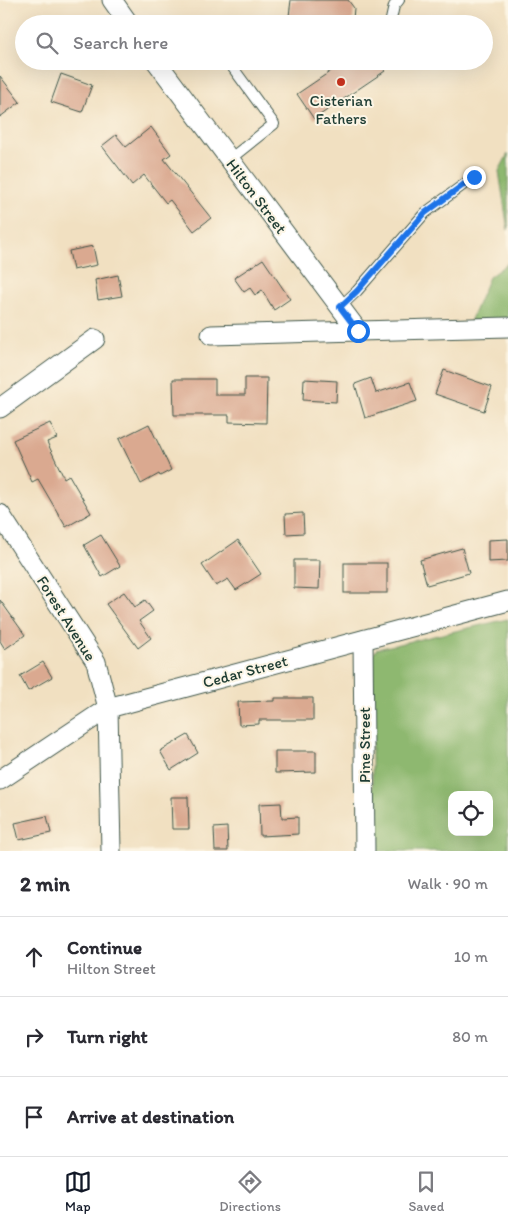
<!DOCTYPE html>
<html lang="en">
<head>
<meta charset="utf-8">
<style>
  body { margin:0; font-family:Itim,sans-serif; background:#f2f2f3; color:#2b2b33 }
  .controls { position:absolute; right:15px; bottom:15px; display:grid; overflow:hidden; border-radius:10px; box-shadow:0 5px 20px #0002 }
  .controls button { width:45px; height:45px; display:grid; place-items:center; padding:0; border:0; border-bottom:1px solid #e1e1e2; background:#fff; color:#2b2b33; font:25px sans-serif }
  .stop { position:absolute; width:15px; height:15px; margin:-11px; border:4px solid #1a73e8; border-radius:50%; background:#fff }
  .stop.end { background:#1a73e8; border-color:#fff; box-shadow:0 1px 5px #0008 }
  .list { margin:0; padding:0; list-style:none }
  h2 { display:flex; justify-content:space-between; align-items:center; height:65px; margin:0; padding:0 20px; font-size:21px }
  h2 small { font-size:16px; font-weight:400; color:#7c7c81 }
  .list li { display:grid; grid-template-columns:32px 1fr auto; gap:15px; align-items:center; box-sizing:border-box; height:80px; padding:0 20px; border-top:1px solid #e1e1e2 }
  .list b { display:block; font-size:19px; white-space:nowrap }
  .list p { margin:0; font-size:16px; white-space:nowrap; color:#7c7c81 }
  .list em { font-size:16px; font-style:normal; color:#7c7c81 }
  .icon { flex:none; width:28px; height:28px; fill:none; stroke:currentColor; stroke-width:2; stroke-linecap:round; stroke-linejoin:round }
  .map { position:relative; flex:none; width:508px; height:851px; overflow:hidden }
  .search { position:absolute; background:#fff; box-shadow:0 5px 20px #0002; left:15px; right:15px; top:15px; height:55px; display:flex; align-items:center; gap:12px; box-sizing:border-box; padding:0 18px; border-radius:28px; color:#7c7c81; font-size:19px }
  .sheet { height:305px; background:#fff }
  nav { display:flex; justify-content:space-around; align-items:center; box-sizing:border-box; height:70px; border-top:1px solid #e1e1e2; background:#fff; font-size:14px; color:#7c7c81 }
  nav a { display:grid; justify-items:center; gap:2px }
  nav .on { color:#111827 }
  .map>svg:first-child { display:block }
  .forest { fill:#8eb86f; stroke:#567a52; fill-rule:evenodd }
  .building { fill:#daa990 }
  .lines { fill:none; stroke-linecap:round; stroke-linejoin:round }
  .lane-casing { stroke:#3e5549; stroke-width:12 }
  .street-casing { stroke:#3e5549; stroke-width:21 }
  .lane { stroke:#fff; stroke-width:10 }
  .street { stroke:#fff; stroke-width:19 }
  .route { stroke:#1a73e8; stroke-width:6 }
  .poi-dot { fill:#c8321e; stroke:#fcf5e5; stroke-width:2 }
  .labels { text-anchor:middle; stroke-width:4; stroke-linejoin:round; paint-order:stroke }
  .poi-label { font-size:16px; fill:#1f3d34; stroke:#fcf5e5 }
  .street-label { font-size:16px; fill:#1f3d34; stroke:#fcf5e5 }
</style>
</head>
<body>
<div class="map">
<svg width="508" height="851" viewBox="0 0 508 851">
  <rect width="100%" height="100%" fill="#fcf5e5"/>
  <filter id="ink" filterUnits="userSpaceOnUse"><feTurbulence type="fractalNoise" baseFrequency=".02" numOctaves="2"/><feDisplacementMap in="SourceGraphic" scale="10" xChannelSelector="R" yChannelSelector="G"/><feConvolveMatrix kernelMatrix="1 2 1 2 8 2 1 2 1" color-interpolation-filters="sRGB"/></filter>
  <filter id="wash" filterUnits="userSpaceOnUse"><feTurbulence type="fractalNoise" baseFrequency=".0096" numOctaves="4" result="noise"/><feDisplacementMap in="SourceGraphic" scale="20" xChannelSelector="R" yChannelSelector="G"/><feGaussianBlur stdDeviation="1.12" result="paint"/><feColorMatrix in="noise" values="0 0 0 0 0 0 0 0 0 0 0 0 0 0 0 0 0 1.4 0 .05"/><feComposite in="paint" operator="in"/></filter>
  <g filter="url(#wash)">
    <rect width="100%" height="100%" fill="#f1e0c1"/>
    <g class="forest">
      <path d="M508,154v76l-9,-59z"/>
      <path d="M508,263v59h-38l19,-45z"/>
      <path d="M508,619v232h-135l-2,-194 6,-8zM452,795h37v37h-37z"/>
    </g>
    <g id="blocks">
      <g class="building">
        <path d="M291,0h57l6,8 -1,11 -7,5h-58z"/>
        <path d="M325,61h53l7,10 -71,48 -17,-25 34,-23z"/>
        <path d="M61,74l31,11 -10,27 -31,-10z"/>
        <path d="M0,76l20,26 -20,15z"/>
        <path d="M151,127l20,27 -7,5 47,59 -17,13 -24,-31 -4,3 -22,-28 -12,10 -30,-39 14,-11 10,12z"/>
        <path d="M93,246l4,19 -24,5 -4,-19z"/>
        <path d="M263,259l27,40 -16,11 -12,-20 -7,5 -5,-7 -6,4 -10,-14z"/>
        <path d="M118,275l4,21 -24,4 -3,-20z"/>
        <path d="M444,370l48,17 -8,24 -49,-17z"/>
        <path d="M245,378h22l-1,45 -37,-1v-7h-55l-1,-36h42v16h30z"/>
        <path d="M371,378l5,15 34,-11 7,19 -52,17 -10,-34z"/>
        <path d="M304,379l33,2 -1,21 -33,-2z"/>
        <path d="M50,423l7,15 -10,4 17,36 5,-3 22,38 -25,14 -28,-48 -6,3 -19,-42z"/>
        <path d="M149,424l22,46 -11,6 -1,-2 -18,10 -22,-45z"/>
        <path d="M303,513l1,20 -18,1 -1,-20z"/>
        <path d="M101,535l19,31 -18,11 -18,-32z"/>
        <path d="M508,539v22l-20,1v-22z"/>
        <path d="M238,540l23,34 -25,16 -8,-11 -12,7 -14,-21z"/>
        <path d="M462,548l7,25 -42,12 -7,-25z"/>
        <path d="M294,560h26l-1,29 -25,-1z"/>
        <rect x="344" y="563" width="43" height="30"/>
        <path d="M124,592l11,15 10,-7 8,11 -14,10 12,17 -13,10 -32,-44z"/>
        <path d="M0,600l25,35 -20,14 -5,-8z"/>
        <path d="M43,662l9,15 -24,14 -8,-15z"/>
        <path d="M275,698h38v22h-54v4l-20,1 -1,-23 37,-1z"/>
        <path d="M188,735l10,18 -27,17 -11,-19z"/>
        <path d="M275,751h41v21l-41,1z"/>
        <path d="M171,797h17l1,32h-17z"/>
        <path d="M281,803l1,15 16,-1v17l-38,2 -1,-32z"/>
        <path d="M47,816l4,17 -32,7 -4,-17z"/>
        <path d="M227,827l1,24h-13l-1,-23z"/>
      </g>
    </g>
  </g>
  <g filter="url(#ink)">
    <use href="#blocks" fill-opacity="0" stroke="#3e5549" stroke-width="1"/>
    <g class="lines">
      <g class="lane-casing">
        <g id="lane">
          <path d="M390,24l4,-18 5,-6"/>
          <path d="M228,61l46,63 -44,35"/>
          <path d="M340,307l17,-16 68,-78 49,-36"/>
        </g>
      </g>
      <g class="street-casing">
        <g id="street">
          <path d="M112,0l17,24"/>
          <path d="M156,61l202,270"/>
          <path d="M211,335l297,-8"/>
          <path d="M0,408l95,-69"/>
          <path d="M0,514l96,148 12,46 3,143"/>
          <path d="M363,640l2,211"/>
          <path d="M0,780l108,-72 400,-107"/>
        </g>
      </g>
      <use href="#lane" class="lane"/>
      <use href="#street" class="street"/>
    </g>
  </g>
  <g class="lines" filter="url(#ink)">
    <path class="route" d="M358,331l-18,-24 17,-16 68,-78 49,-36"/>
  </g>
  <circle class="poi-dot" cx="341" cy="82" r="5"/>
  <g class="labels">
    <g class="poi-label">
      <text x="341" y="106">Cisterian<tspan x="341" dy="18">Fathers</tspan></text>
    </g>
    <g class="street-label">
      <text transform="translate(257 196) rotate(53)" y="6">Hilton Street</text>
      <text transform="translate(67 618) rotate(58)" y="6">Forest Avenue</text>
      <text transform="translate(245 671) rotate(-15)" y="6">Cedar Street</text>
      <text transform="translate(364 745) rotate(-90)" y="6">Pine Street</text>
    </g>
  </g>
</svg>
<div class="controls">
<button><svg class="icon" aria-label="locate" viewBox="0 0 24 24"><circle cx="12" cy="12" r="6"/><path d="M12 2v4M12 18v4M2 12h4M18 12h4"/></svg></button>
</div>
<div class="stop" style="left:358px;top:331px"></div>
<div class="stop end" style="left:474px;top:177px"></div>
<div class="search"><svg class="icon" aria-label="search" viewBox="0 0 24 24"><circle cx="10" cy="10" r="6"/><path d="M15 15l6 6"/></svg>Search here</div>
</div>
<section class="sheet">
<h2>2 min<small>Walk · 90 m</small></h2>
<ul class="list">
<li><svg class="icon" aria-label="ahead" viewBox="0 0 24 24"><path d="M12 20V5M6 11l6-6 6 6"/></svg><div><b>Continue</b><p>Hilton Street</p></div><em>10 m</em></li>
<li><svg class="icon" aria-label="right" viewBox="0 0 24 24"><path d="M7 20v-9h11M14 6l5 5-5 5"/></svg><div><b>Turn right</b></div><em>80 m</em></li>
<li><svg class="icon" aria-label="arrive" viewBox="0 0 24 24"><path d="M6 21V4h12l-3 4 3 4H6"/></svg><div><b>Arrive at destination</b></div></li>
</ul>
</section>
<nav>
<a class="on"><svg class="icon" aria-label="map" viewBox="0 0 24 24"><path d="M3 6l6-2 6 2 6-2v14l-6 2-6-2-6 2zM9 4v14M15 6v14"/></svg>Map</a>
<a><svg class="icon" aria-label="directions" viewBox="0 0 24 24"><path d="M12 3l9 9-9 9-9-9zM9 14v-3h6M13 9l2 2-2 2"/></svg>Directions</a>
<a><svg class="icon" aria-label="saved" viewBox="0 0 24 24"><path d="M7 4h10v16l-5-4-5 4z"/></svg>Saved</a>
</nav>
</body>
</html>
